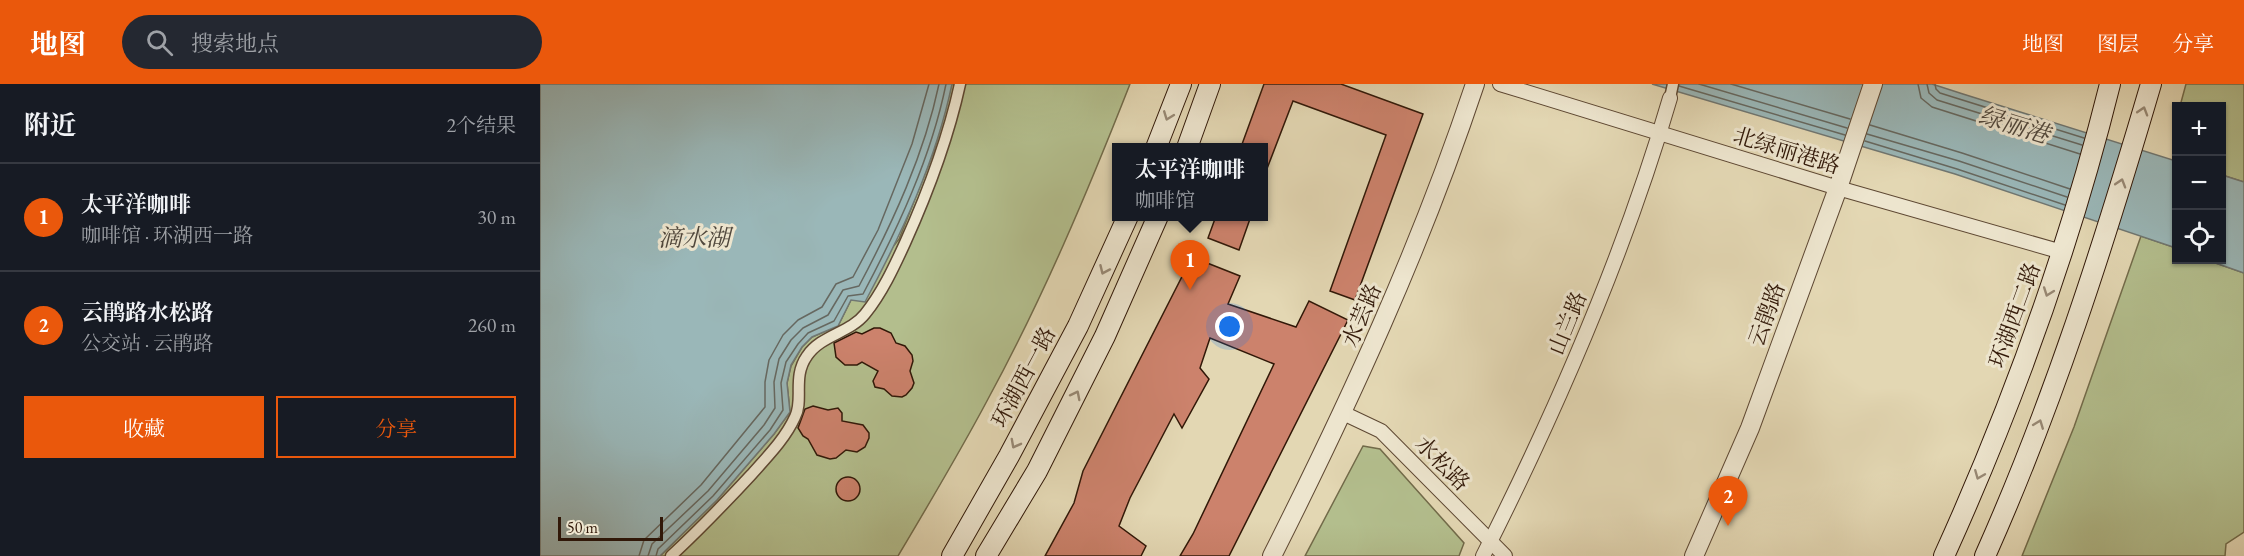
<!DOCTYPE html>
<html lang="zh">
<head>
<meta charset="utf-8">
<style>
  body { margin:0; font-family:"EB Garamond","Noto Serif SC",serif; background:#242831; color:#f1f3f6 }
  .controls { position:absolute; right:18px; top:18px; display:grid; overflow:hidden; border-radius:0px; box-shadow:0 2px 4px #0004 }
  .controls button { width:54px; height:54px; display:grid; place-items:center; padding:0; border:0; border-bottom:2px solid #363941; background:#171b24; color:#f1f3f6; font:30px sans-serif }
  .scale { position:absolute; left:18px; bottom:15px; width:105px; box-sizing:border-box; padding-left:6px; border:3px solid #311808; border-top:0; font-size:16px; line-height:21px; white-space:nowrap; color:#311808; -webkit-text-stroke:4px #ede5ce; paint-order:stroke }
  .you { position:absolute; left:690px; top:243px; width:21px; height:21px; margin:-15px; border:4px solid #fff; border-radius:50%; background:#1a73e8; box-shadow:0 0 0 9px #1a73e833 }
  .badge { display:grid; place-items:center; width:39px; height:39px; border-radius:50%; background:#ea580c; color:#fff; font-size:20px; font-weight:700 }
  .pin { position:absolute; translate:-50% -50px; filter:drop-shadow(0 2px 3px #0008) }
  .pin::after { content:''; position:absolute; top:32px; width:21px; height:18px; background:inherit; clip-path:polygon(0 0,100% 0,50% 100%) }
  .popup { position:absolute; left:572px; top:59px; width:156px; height:78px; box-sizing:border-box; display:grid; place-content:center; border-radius:0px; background:#171b24; filter:drop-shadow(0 2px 4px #0005); font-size:20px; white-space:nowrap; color:#9ea1a6 }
  .popup b { font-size:22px; color:#f1f3f6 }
  .popup::after { content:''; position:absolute; left:50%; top:100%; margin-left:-12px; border:12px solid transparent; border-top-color:#171b24 }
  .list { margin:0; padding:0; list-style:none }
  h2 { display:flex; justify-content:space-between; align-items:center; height:78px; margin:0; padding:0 24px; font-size:26px }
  h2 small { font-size:20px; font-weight:400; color:#9ea1a6 }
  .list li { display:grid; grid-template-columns:39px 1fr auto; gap:18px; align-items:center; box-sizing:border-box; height:108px; padding:0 24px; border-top:2px solid #363941 }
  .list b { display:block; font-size:22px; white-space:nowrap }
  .list p { margin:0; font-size:20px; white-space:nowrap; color:#9ea1a6 }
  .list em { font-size:20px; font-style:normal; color:#9ea1a6 }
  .actions { display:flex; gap:12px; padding:18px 24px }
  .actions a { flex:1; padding:14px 0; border:2px solid #ea580c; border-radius:0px; text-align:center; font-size:21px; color:#ea580c }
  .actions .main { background:#ea580c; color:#fff }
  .icon { flex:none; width:33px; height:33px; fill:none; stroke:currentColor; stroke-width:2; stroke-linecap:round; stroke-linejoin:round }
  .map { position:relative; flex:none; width:1704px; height:472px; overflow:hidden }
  header { display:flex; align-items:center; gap:36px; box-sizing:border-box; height:84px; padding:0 30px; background:#ea580c; color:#fff }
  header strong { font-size:28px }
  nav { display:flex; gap:33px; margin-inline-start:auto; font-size:21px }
  .search { width:420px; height:54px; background:#242831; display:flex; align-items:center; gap:15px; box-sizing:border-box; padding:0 21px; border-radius:33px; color:#9ea1a6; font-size:22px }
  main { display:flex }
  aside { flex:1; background:#171b24 }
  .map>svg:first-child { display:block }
  .green { fill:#b3be8d; stroke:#726b4a; stroke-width:1.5 }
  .water { fill:#9ab7b8; stroke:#707772; stroke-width:1.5 }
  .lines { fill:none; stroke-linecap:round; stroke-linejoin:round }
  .shore { stroke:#666860; stroke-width:1.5 }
  .building { fill:#cc826c; stroke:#311808; stroke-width:1.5 }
  .pedestrian-casing { stroke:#5e4833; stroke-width:13 }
  .minor-casing { stroke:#5e4833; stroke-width:16 }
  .tertiary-casing { stroke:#5e4833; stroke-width:20 }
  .secondary-casing { stroke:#311808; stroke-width:22 }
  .pedestrian { stroke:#ede5ce; stroke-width:10 }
  .minor { stroke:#ede5ce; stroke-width:14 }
  .tertiary { stroke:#ede5ce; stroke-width:18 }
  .secondary { stroke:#ede5ce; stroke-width:20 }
  .oneway { stroke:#988975 }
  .labels { text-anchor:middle; stroke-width:6; stroke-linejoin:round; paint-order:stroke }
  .street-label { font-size:22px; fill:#311808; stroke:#ede5ce }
  .water-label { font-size:24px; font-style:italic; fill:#50483d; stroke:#ede5ce }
</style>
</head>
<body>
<header>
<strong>地图</strong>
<div class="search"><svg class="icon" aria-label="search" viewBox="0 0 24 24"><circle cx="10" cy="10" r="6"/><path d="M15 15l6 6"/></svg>搜索地点</div>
<nav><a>地图</a><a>图层</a><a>分享</a></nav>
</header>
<main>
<aside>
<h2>附近<small>2个结果</small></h2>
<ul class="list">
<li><span class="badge">1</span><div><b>太平洋咖啡</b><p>咖啡馆 · 环湖西一路</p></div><em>30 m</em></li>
<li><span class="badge">2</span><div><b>云鹃路水松路</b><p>公交站 · 云鹃路</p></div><em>260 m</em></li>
</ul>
<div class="actions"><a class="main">收藏</a><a>分享</a></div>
</aside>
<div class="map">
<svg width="1704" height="472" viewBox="0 0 1704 472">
  <rect width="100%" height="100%" fill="#e3d7b3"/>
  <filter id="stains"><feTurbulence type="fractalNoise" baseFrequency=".00333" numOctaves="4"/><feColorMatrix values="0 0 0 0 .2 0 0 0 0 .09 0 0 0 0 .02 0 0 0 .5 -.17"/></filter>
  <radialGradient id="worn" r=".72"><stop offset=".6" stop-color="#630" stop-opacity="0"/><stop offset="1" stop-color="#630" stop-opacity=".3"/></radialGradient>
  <g class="green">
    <path d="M412,0h178c-42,107 -87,214 -142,315 -28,53 -59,105 -90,157h-238l57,-56 57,-66 16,-22 -3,-29 4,-17 11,-19 10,-10 26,-11 13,-26 48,-61 35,-88z"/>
    <path d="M1646,0h58v98l-22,-7v-69h-42z"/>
    <path d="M1601,152l35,12v12h31l37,13v259l-18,12 -1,12h-203l52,-129z"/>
    <path d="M823,362l17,3 84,94 -5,13h-154z"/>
  </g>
  <g class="water">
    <path d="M0,0h412c-16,77 -50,149 -87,218l-14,-2 -13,26 -26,11 -10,10 -11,18 -4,18 3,29 -16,22 -57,66 -57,56h-120z"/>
    <path d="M1112,0h280l31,10 213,67v87l-221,-74z"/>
    <path d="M1682,91l22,7v91l-37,-13h15z"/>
  </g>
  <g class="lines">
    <g class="shore">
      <path d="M1159,0l148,44"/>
      <path d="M1191,0l119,35"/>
      <path d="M1378,0l3,14 11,9 148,47"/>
      <path d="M1387,0l2,9 8,7 145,45"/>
      <path d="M1395,0l1,5 4,4 144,45"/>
      <path d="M1139,2l166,49"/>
      <path d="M1330,41l92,28 108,36"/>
      <path d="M1327,50l92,27 108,36"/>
      <path d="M1325,57l92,28 108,36"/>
      <path d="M99,472l5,-16 57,-55 64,-78v-25l4,-22 14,-25 15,-15 24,-13 14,-23 17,-7 25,-47 34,-86 17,-60"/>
      <path d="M108,472l4,-12 56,-53 56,-66 11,-17 -1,-26 5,-23 12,-19 12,-12 25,-13 15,-25 16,-4c34,-64 65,-131 80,-202"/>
      <path d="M116,472l2,-7 55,-53 57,-66 13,-20 -2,-27 5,-21 12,-18 10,-11 26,-12 14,-25 15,-2c35,-66 68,-136 83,-210"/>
    </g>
  </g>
  <g class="building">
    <path d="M724,0h77l82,30 -68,186 -25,-9 56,-156 -93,-34 -30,78v-32h-22z"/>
    <path d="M676,132h35l-12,34 -31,-12z"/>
    <path d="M652,173l48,19 -12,28 68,23 13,-26 39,19 -119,236h-49l13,-22 81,-170 -64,-26 -10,30 9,11 -27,49 -8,-14 -44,84 -11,28 27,20 -5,10h-96l29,-53 9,-32z"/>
    <path d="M334,244h6l11,5 5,10 9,3 7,9 1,6 -3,10 4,12 -2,5 -6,7 -4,2 -10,-1 -8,-7 -9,-2 -2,-6 5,-10 -16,-9 -5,3h-12l-9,-8 -2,-14 22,-11 6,2z"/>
    <path d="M273,322l15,4 10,-2 4,5v8l21,4 6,8v5l-4,9 -8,5 -11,-2 -10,8 -6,1 -13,-4 -9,-16 -5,-3 -5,-8 7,-19z"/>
    <circle cx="308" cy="405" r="12"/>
  </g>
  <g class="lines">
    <g class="pedestrian-casing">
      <g id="pedestrian">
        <path d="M1130,14l3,-14"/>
        <path d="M131,472c28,-26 54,-53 80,-81 16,-18 34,-36 44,-58 9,-17 -3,-40 12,-61 14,-21 43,-23 58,-42 17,-21 29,-47 40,-71 23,-51 43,-104 55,-159"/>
      </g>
    </g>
    <g class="minor-casing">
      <g id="minor">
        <path d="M960,0l338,104 224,64"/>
        <path d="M803,329l38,18 124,125"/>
        <path d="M943,472c74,-147 141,-300 187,-458"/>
      </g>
    </g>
    <g class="tertiary-casing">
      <g id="tertiary">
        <path d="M732,472c78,-155 148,-307 203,-472"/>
        <path d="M1154,472l56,-128 88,-240 35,-104"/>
      </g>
    </g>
    <g class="secondary-casing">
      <g id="secondary">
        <path d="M616,64l25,-64"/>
        <path d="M647,64l23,-64"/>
        <path d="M412,472l57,-100 69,-130 50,-110"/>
        <path d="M446,472l51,-85 68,-135 53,-120"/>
        <path d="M1404,472c69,-152 126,-311 166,-472"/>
        <path d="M1445,472c68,-152 119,-312 166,-472"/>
      </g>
    </g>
    <use href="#pedestrian" class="pedestrian"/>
    <use href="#minor" class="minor"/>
    <use href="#tertiary" class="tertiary"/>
    <use href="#secondary" class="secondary"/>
  </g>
  <defs><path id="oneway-chevron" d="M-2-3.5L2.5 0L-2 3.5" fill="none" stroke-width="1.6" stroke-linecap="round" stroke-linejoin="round" transform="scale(1.5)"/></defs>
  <g class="oneway">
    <use href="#oneway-chevron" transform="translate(1603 27) rotate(-73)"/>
    <use href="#oneway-chevron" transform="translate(628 32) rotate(111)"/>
    <use href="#oneway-chevron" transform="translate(1581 99) rotate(-73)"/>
    <use href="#oneway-chevron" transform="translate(564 186) rotate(114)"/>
    <use href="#oneway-chevron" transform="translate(1508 208) rotate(110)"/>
    <use href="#oneway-chevron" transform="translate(536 311) rotate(-63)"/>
    <use href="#oneway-chevron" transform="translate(1499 340) rotate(-69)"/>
    <use href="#oneway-chevron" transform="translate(475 360) rotate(118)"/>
    <use href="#oneway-chevron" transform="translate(1439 391) rotate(112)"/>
  </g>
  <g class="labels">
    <g class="street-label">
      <text transform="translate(1247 66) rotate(17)" y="8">北绿丽港路</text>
      <text transform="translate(1226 230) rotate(-70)" y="8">云鹃路</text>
      <text transform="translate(821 231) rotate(-67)" y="8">水芸路</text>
      <text transform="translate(1474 231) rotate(-70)" y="8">环湖西二路</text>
      <text transform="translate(1027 239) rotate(-68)" y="8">山兰路</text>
      <text transform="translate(483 293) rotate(-62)" y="8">环湖西一路</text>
      <text transform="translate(903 379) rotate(45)" y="8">水松路</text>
    </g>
    <g class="water-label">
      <text transform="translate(1474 41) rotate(17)" y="8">绿丽港</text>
      <text x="154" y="162">滴水湖</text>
    </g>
  </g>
  <rect width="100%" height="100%" filter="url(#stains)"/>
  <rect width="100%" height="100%" fill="url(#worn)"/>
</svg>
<div class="controls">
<button>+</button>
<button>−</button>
<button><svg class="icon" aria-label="locate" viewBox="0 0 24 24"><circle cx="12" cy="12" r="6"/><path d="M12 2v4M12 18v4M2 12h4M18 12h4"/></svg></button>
</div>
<div class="scale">50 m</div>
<div class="you"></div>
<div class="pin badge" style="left:650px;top:206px">1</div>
<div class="popup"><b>太平洋咖啡</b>咖啡馆</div>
<div class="pin badge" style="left:1188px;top:442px">2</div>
</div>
</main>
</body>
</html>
